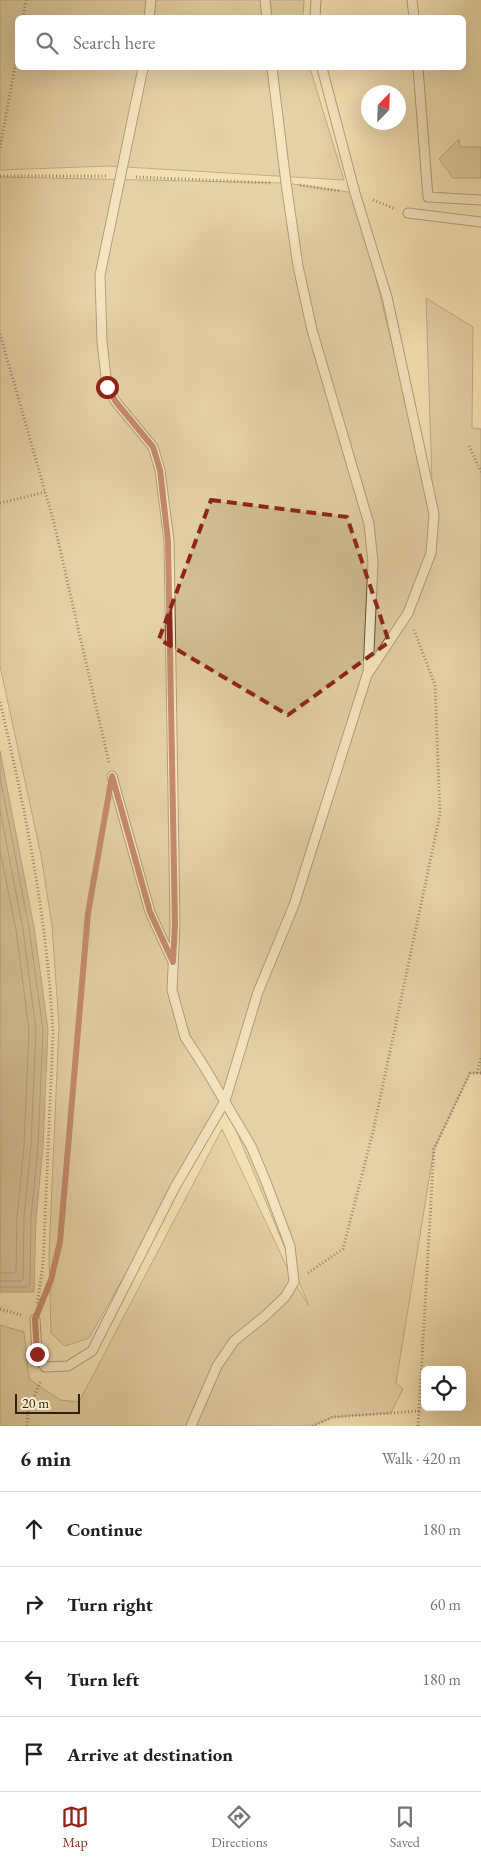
<!DOCTYPE html>
<html lang="en">
<head>
<meta charset="utf-8">
<style>
  body { margin:0; font-family:"EB Garamond",serif; background:#f2f2f2; color:#202124 }
  .controls { position:absolute; right:15px; bottom:15px; display:grid; overflow:hidden; border-radius:8px; box-shadow:0 5px 20px #0002 }
  .controls button { width:45px; height:45px; display:grid; place-items:center; padding:0; border:0; border-bottom:1px solid #e0e0e0; background:#fff; color:#202124; font:25px sans-serif }
  .compass { position:absolute; left:361px; top:85px; width:45px; height:45px; border-radius:50%; background:#fff; box-shadow:0 5px 20px #0002; rotate:23deg }
  .scale { position:absolute; left:15px; bottom:12px; width:65px; box-sizing:border-box; padding-left:5px; border:2px solid #31200a; border-top:0; font-size:14px; line-height:18px; white-space:nowrap; color:#31200a; -webkit-text-stroke:4px #f7ebcd; paint-order:stroke }
  .stop { position:absolute; width:15px; height:15px; margin:-11px; border:4px solid #8f2418; border-radius:50%; background:#fff }
  .stop.end { background:#8f2418; border-color:#fff; box-shadow:0 1px 5px #0008 }
  .list { margin:0; padding:0; list-style:none }
  h2 { display:flex; justify-content:space-between; align-items:center; height:65px; margin:0; padding:0 20px; font-size:21px }
  h2 small { font-size:16px; font-weight:400; color:#757577 }
  .list li { display:grid; grid-template-columns:32px 1fr auto; gap:15px; align-items:center; box-sizing:border-box; height:75px; padding:0 20px; border-top:1px solid #e0e0e0 }
  .list b { display:block; font-size:19px; white-space:nowrap }
  .list em { font-size:16px; font-style:normal; color:#757577 }
  .icon { flex:none; width:28px; height:28px; fill:none; stroke:currentColor; stroke-width:2; stroke-linecap:round; stroke-linejoin:round }
  .map { position:relative; flex:none; width:481px; height:1426px; overflow:hidden }
  .search { position:absolute; background:#fff; box-shadow:0 5px 20px #0002; left:15px; right:15px; top:15px; height:55px; display:flex; align-items:center; gap:12px; box-sizing:border-box; padding:0 18px; border-radius:8px; color:#757577; font-size:19px }
  .sheet { height:365px; background:#fff }
  nav { display:flex; justify-content:space-around; align-items:center; box-sizing:border-box; height:70px; border-top:1px solid #e0e0e0; background:#fff; font-size:14px; color:#757577 }
  nav a { display:grid; justify-items:center; gap:2px }
  nav .on { color:#8f2418 }
  .map>svg:first-child { display:block }
  .green { fill:#d2bf95; stroke:#827050; fill-rule:evenodd }
  .water { fill:#b19f79; stroke:#7e6c4d }
  .lines { fill:none; stroke-linecap:round; stroke-linejoin:round }
  .shore { stroke:#716042; stroke-width:1 }
  .lane-casing { stroke:#625034; stroke-width:11 }
  .path { stroke:#31200a; stroke-width:3; stroke-dasharray:1 2.5; stroke-linecap:butt }
  .lane { stroke:#f7ebcd; stroke-width:9 }
  .route { stroke:#8f2418; stroke-width:6 }
  .marked { fill:none; stroke:#8f2418; stroke-width:4; stroke-dasharray:10 6; stroke-linejoin:round }
</style>
</head>
<body>
<div class="map">
<svg width="481" height="1426" viewBox="0 0 481 1426">
  <rect width="100%" height="100%" fill="#f3e0b2"/>
  <filter id="stains"><feTurbulence type="fractalNoise" baseFrequency=".004" numOctaves="4"/><feColorMatrix values="0 0 0 0 .2 0 0 0 0 .09 0 0 0 0 .02 0 0 0 .5 -.17"/></filter>
  <radialGradient id="worn" r=".72"><stop offset=".6" stop-color="#630" stop-opacity="0"/><stop offset="1" stop-color="#630" stop-opacity=".3"/></radialGradient>
  <g class="green">
    <path d="M0,0h304l-1,17 -285,1v50h292l34,112 -235,-14 -109,4z"/>
    <path d="M459,139l1,8h21v31h-28l-14,-19z"/>
    <path d="M0,177l286,6 69,10 78,318 -7,-213 47,29 -1,101 9,1v644h-11l-36,76 -38,234 7,6 -12,24 -58,4 -21,9h-312v-101l24,7 5,47 31,21 19,2 143,-273 72,153 15,24 -85,-205 -135,237 -24,8 -14,-13 -2,-78 10,-230 -7,-99 -11,-71 -41,-189zM369,531l4,31 -5,93z"/>
  </g>
  <path class="water" d="M0,751l34,176 14,102 -5,118 -7,71 -2,74h-34c2,-180 0,-361 0,-541z"/>
  <g class="lines">
    <g class="shore">
      <path d="M0,777l29,151 14,102 -5,116 -7,71 -1,68 -3,2h-27"/>
      <path d="M0,810l23,119 13,101 -5,116 -7,71 -1,62 -2,2h-21"/>
      <path d="M0,850l16,80 13,100 -5,116 -7,71 -1,54 -2,2h-14"/>
    </g>
    <g class="lane-casing">
      <g id="lane">
        <path d="M265,0l2,18"/>
        <path d="M412,0l2,18"/>
        <path d="M149,18l2,-18"/>
        <path d="M315,18l1,-18"/>
        <path d="M143,68l-43,207 2,66 5,46 9,15 37,45 7,23 9,71 6,383 -3,66 13,47 20,31 46,78 15,36 24,64 4,36 -9,15 -20,19 -31,25 -17,25 -26,60"/>
        <path d="M272,68l14,115 12,83 14,64 57,194 4,38 -5,111"/>
        <path d="M418,68l10,129 53,3"/>
        <path d="M408,213l73,9"/>
        <path d="M112,776l38,136 22,48"/>
        <path d="M35,1319l2,35 8,13 23,-1 24,-15 83,-164 50,-86 33,-109 36,-87 73,-230 41,-62 23,-60 3,-39 -47,-217 -32,-104 -33,-125"/>
      </g>
    </g>
    <g class="path">
      <path d="M23,18l3,-18"/>
      <path d="M0,148l18,-98"/>
      <path d="M0,176h107"/>
      <path d="M136,177l136,6"/>
      <path d="M300,185l39,6"/>
      <path d="M373,200l23,9"/>
      <path d="M0,334l54,189 55,240"/>
      <path d="M469,446l12,26"/>
      <path d="M0,503l45,-11"/>
      <path d="M0,702c26,110 48,221 53,334l-10,228 -6,42"/>
      <path d="M477,1073l4,-17"/>
      <path d="M308,1273l35,-24 30,-117 67,-318 -5,-129 -21,-55"/>
      <path d="M40,1306l11,-27 10,-37 27,-329 17,-100"/>
      <path d="M0,1309l21,6"/>
      <path d="M27,1426l1,-15 13,-31"/>
      <path d="M312,1426l21,-9 86,-6 15,-262 36,-76h11"/>
      <path d="M418,1426l1,-15"/>
    </g>
    <use href="#lane" class="lane"/>
  </g>
  <g class="lines">
    <path class="route" d="M37,1354l-2,-35 16,-39 9,-38 28,-329 24,-137 38,136 23,50 2,-38 -7,-383 -8,-71 -7,-23 -37,-45 -9,-15"/>
  </g>
  <path d="M0 0H481V1426H0ZM211,500l136,17 42,125 -101,73 -129,-76z" fill="#f3e0b2" fill-opacity=".55" fill-rule="evenodd"/>
  <path class="marked" d="M211,500l136,17 42,125 -101,73 -129,-76z"/>
  <rect width="100%" height="100%" filter="url(#stains)"/>
  <rect width="100%" height="100%" fill="url(#worn)"/>
</svg>
<div class="controls">
<button><svg class="icon" aria-label="locate" viewBox="0 0 24 24"><circle cx="12" cy="12" r="6"/><path d="M12 2v4M12 18v4M2 12h4M18 12h4"/></svg></button>
</div>
<svg class="compass" viewBox="-18 -18 36 36"><path d="M0-13l5 13h-10z" fill="#e53935"/><path d="M0 13l5-13h-10z" fill="#757577"/></svg>
<div class="scale">20 m</div>
<div class="stop" style="left:107px;top:387px"></div>
<div class="stop end" style="left:37px;top:1354px"></div>
<div class="search"><svg class="icon" aria-label="search" viewBox="0 0 24 24"><circle cx="10" cy="10" r="6"/><path d="M15 15l6 6"/></svg>Search here</div>
</div>
<section class="sheet">
<h2>6 min<small>Walk · 420 m</small></h2>
<ul class="list">
<li><svg class="icon" aria-label="ahead" viewBox="0 0 24 24"><path d="M12 20V5M6 11l6-6 6 6"/></svg><div><b>Continue</b></div><em>180 m</em></li>
<li><svg class="icon" aria-label="right" viewBox="0 0 24 24"><path d="M7 20v-9h11M14 6l5 5-5 5"/></svg><div><b>Turn right</b></div><em>60 m</em></li>
<li><svg class="icon" aria-label="left" viewBox="0 0 24 24"><path d="M17 20v-9H6M10 6l-5 5 5 5"/></svg><div><b>Turn left</b></div><em>180 m</em></li>
<li><svg class="icon" aria-label="arrive" viewBox="0 0 24 24"><path d="M6 21V4h12l-3 4 3 4H6"/></svg><div><b>Arrive at destination</b></div></li>
</ul>
</section>
<nav>
<a class="on"><svg class="icon" aria-label="map" viewBox="0 0 24 24"><path d="M3 6l6-2 6 2 6-2v14l-6 2-6-2-6 2zM9 4v14M15 6v14"/></svg>Map</a>
<a><svg class="icon" aria-label="directions" viewBox="0 0 24 24"><path d="M12 3l9 9-9 9-9-9zM9 14v-3h6M13 9l2 2-2 2"/></svg>Directions</a>
<a><svg class="icon" aria-label="saved" viewBox="0 0 24 24"><path d="M7 4h10v16l-5-4-5 4z"/></svg>Saved</a>
</nav>
</body>
</html>
